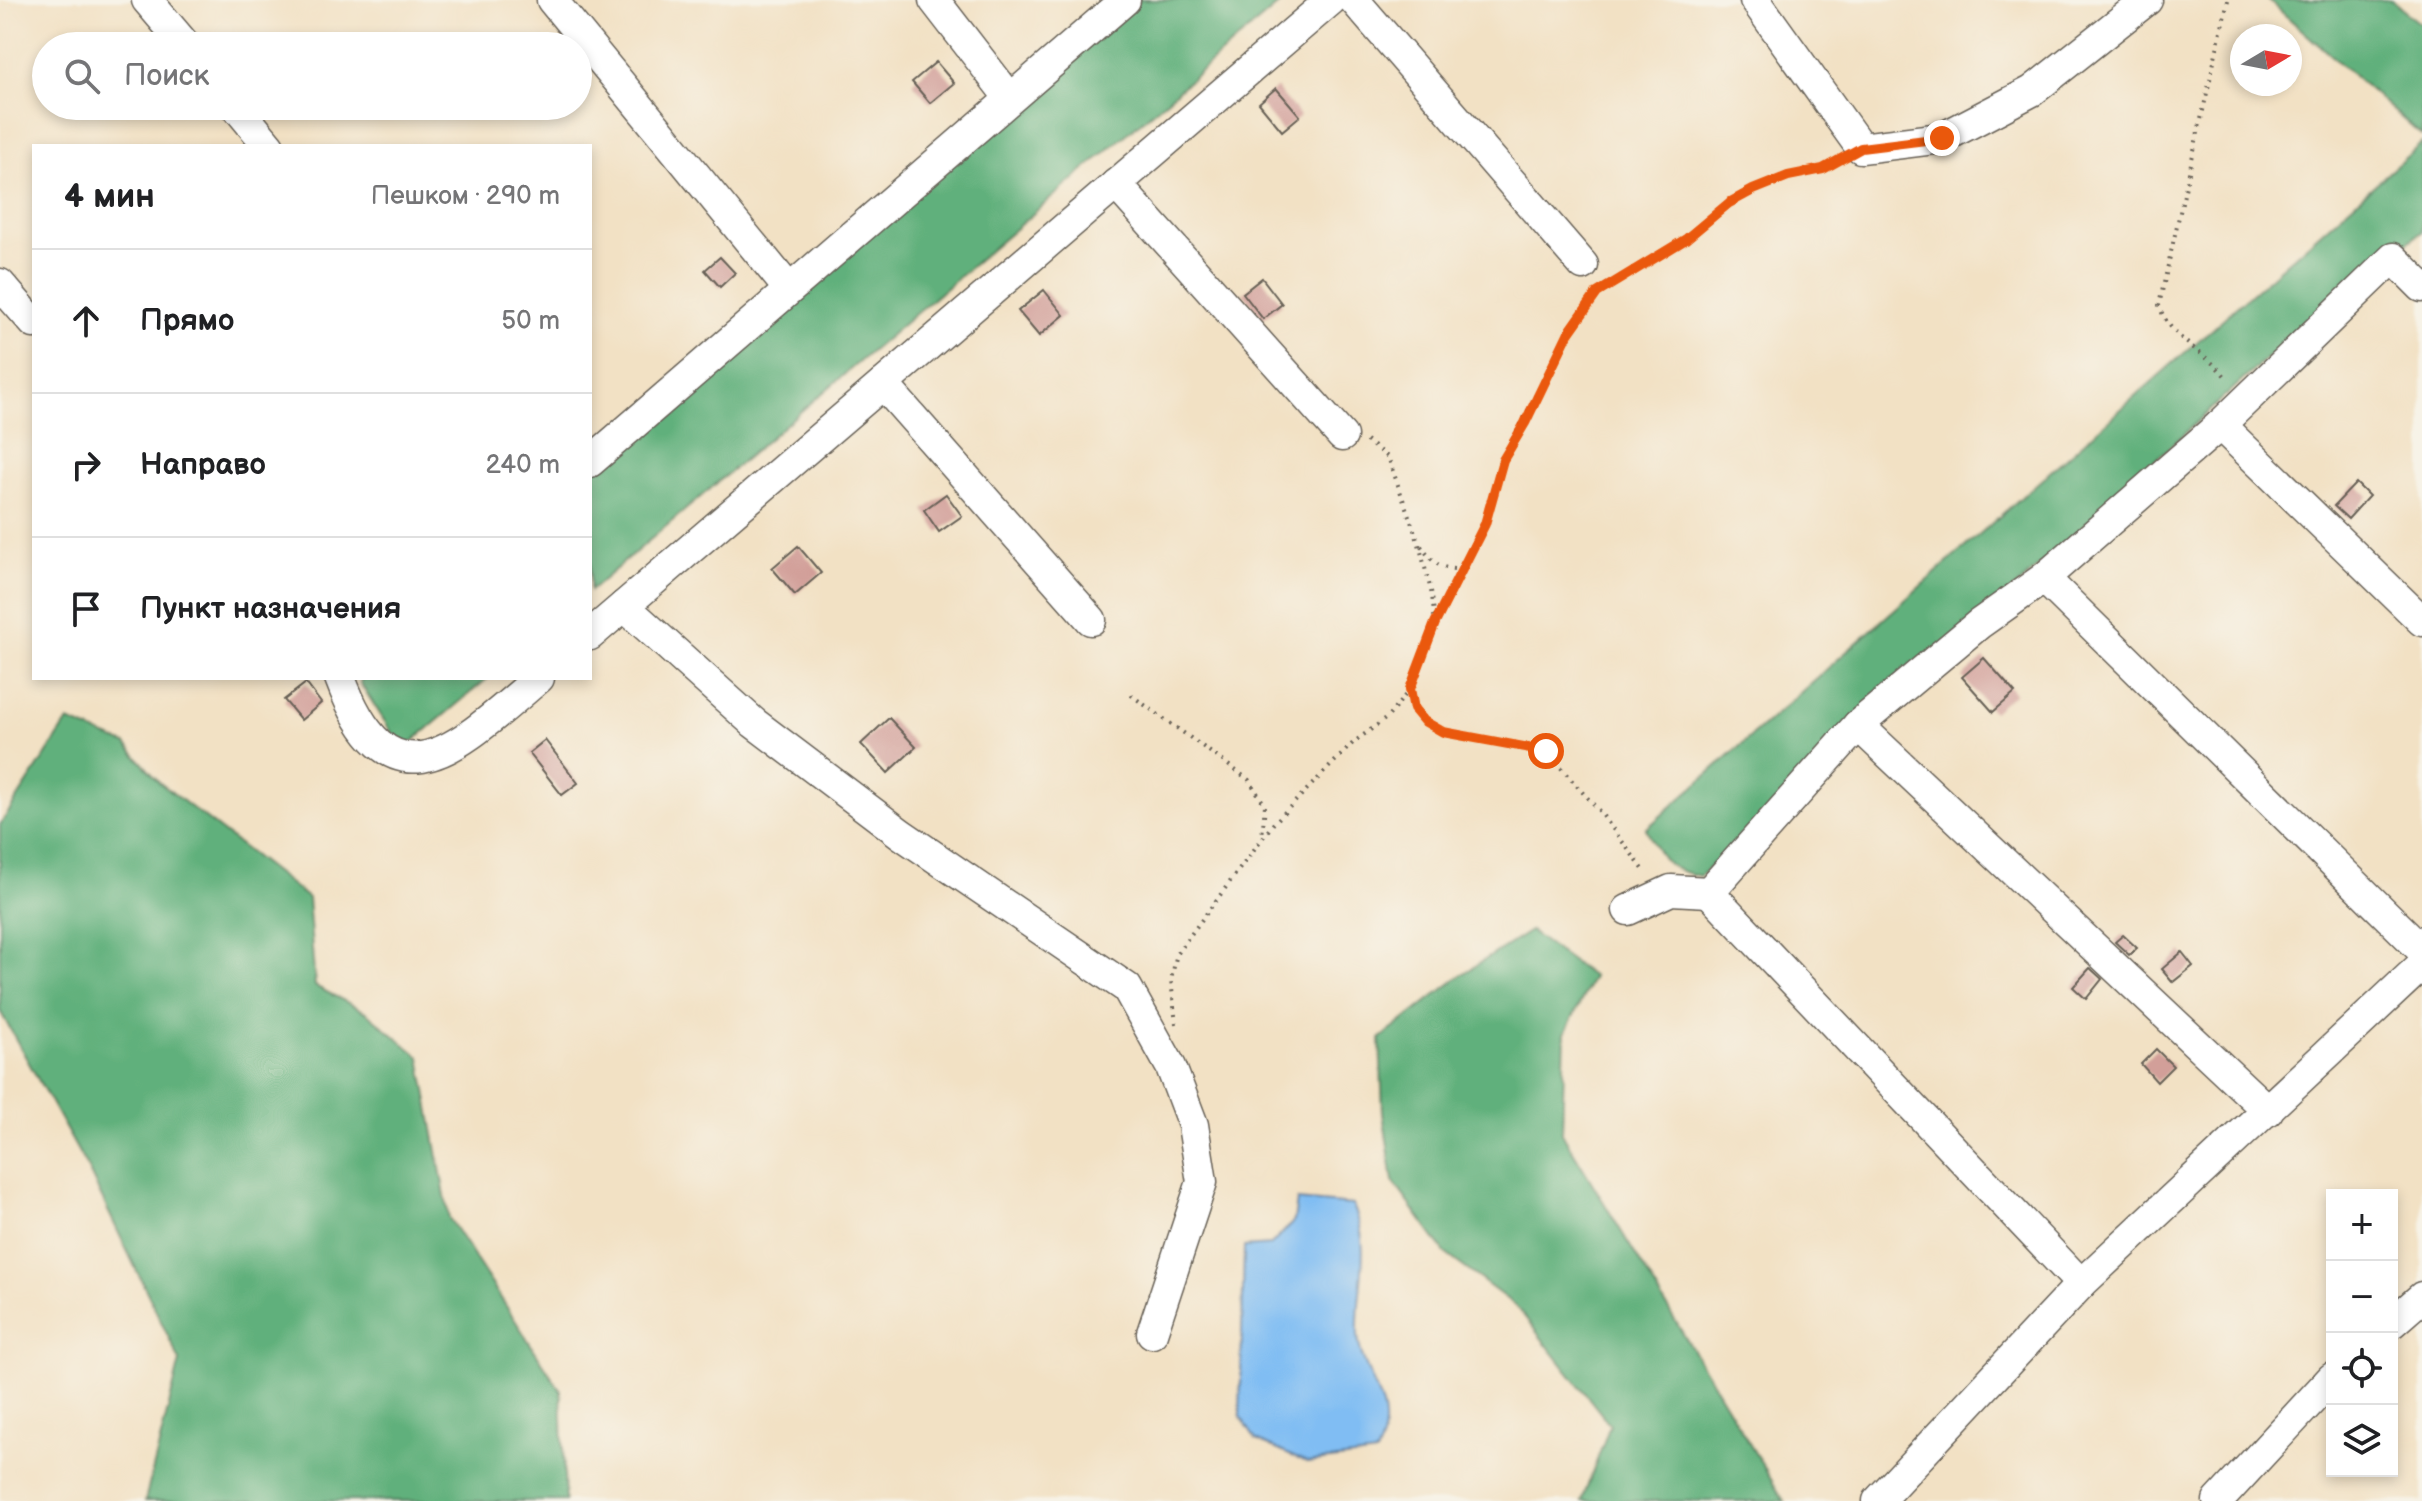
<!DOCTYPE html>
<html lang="ru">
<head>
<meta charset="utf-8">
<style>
  body { margin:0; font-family:"Balsamiq Sans",sans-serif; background:#f2f2f2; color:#202124 }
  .controls { position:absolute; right:24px; bottom:24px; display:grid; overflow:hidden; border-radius:0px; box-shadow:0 4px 12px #0003 }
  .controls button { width:72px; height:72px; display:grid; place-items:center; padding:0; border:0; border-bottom:2px solid #e0e0e0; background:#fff; color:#202124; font:40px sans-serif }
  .compass { position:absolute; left:2230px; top:24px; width:72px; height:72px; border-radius:50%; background:#fff; box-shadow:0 4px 12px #0003; rotate:80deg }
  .stop { position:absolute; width:24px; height:24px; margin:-18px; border:6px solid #ea580c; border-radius:50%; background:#fff }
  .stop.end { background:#ea580c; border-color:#fff; box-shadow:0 2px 8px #0008 }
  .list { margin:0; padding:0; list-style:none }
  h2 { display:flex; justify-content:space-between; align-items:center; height:104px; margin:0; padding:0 32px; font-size:34px }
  h2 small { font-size:26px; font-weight:400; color:#757577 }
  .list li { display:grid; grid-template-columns:52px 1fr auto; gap:24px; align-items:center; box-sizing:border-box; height:144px; padding:0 32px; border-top:2px solid #e0e0e0 }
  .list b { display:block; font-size:30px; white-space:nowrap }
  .list em { font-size:26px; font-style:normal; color:#757577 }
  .icon { flex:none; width:44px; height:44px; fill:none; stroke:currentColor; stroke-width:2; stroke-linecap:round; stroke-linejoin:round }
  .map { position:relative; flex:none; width:2422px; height:1501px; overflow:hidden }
  .search { position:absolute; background:#fff; box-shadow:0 4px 12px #0003; left:32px; top:32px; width:560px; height:88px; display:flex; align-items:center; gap:20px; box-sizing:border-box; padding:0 28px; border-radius:44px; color:#757577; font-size:30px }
  .panel { position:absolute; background:#fff; box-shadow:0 4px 12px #0003; left:32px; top:144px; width:560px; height:536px; border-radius:0px }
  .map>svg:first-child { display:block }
  .forest { fill:#60b07c; stroke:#3e664c; stroke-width:2 }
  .water { fill:#80bdf3; stroke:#4e6c88; stroke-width:2 }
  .building { fill:#d29f99 }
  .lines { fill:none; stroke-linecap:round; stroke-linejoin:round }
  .minor-casing { stroke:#676157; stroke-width:33 }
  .path { stroke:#676157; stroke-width:4; stroke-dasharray:2 6; stroke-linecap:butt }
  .minor { stroke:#fff; stroke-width:30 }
  .route { stroke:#ea580c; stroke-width:10 }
</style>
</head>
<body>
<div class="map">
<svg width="2422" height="1501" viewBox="0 0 2422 1501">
  <rect width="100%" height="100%" fill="#f7f3e8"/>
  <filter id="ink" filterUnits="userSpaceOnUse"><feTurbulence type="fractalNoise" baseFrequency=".0125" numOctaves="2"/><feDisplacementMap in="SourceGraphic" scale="16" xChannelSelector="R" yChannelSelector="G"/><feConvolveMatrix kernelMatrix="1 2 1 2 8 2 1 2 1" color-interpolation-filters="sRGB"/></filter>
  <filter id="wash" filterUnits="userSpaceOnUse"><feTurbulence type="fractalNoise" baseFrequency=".006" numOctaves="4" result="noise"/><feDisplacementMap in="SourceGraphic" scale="32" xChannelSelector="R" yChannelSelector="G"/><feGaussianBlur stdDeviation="1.8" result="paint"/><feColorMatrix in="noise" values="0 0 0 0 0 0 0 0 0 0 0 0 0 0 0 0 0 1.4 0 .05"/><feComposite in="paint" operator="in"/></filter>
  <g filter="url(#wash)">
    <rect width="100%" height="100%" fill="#f2e1c4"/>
    <g class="forest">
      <path d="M1136,0h148l-694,591v-124z"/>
      <path d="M2268,0h123l31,25v111z"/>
      <path d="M2422,143v89l-84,61 -638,583c-35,-6 -38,-17 -54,-47z"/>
      <path d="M362,678h126l-77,65 -17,-7 -34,-53z"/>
      <path d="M68,721l58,23 34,39 148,115 7,88 51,26 54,45 29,161 112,173 4,110h-420l35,-140 -91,-190 -89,-160v-186z"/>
      <path d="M1530,931l63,46 -28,56 -3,100 222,368h-202l28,-76 -94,-119 -71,-53 -52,-72 -10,-68 -3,-74 81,-64z"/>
    </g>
    <path class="water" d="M1297,1200l56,5c20,46 3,82 5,130 3,44 43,70 18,119l-69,9 -51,-23 -16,-24 4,-169 27,-2 23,-24z"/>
    <g id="blocks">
      <g class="building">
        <path d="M936,62l18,21 -24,20 -18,-21z"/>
        <path d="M1276,88l24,28 -18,15 -23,-28z"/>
        <path d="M720,257l15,16 -15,14 -15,-17z"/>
        <path d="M1262,278l20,26 -19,15 -20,-26z"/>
        <path d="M1044,290l20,25 -25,21 -21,-25z"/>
        <path d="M2356,483l13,13 -21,23 -14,-13z"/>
        <path d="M946,494l16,22 -23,16 -15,-22z"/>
        <path d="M798,546l23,27 -26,22 -23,-27z"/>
        <path d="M1984,658l31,35 -22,19 -31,-35z"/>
        <path d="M306,683l15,20 -20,17 -17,-20z"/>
        <path d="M889,718l27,29 -28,26 -27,-29z"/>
        <path d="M545,740l33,43 -16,12 -33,-42z"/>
        <path d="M2123,935l14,13 -8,7 -14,-13z"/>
        <path d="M2182,952l11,14 -20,16 -11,-13z"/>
        <path d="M2090,968l12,11 -16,20 -13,-12z"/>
        <path d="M2156,1049l17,17 -16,16 -16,-18z"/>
      </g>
    </g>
  </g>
  <g filter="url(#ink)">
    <use href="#blocks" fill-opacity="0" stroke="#676157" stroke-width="2"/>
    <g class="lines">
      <g class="minor-casing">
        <g id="minor">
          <path d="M147,0l39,46"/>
          <path d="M552,0l236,288"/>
          <path d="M934,0l75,97"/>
          <path d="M1354,0l229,265"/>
          <path d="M1755,0l106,148 81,-10 90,-47 115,-91"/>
          <path d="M236,106l33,40"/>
          <path d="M1116,184l226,252"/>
          <path d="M0,284l34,39"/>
          <path d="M883,384l208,236"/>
          <path d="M2220,425l202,196"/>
          <path d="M590,462l535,-462"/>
          <path d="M2044,578l378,372"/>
          <path d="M624,606l130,117 147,111 226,154 44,79 22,58 9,57 -50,151"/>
          <path d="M590,635l741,-635"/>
          <path d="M340,678c52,140 121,66 199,0"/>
          <path d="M1858,725l410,386"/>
          <path d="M1709,892l372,392"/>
          <path d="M1628,910l43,-20 38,2 149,-167 121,-101 65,-46 176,-153 173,-167 29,29"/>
          <path d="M2392,1323l30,-26"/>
          <path d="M1878,1501l203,-217 341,-319"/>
          <path d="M2218,1501l114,-123"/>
        </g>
      </g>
      <g class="path">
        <path d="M2228,0l-69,305c12,37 47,45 69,75"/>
        <path d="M1366,441l22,16 31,87 13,51 3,28 -25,66 4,20 10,12 19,11 103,19 54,61 46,61"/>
        <path d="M1421,546c12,17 19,24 41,23"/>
        <path d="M1435,623l50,-99 18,-64 65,-126 29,-41 89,-54 43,-36 59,-27 35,-7 17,-9"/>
        <path d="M1131,695l118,85 16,25 -3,32"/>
        <path d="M1176,1024l-5,-44 6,-27 96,-129 81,-82 34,-25 22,-28"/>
      </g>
      <use href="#minor" class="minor"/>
    </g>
  </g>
  <g class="lines" filter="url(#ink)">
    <path class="route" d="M1546,751l-103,-19 -19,-11 -10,-12 -4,-20 25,-66 50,-99 18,-64 22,-37 43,-89 29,-41 89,-54 43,-36 24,-13 35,-14 35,-7 38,-21 81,-10"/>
  </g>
</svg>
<div class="controls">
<button>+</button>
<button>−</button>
<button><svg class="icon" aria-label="locate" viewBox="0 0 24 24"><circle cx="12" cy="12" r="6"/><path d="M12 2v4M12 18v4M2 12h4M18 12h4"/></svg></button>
<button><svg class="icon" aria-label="layers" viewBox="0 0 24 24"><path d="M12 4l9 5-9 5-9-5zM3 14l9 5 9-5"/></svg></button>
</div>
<svg class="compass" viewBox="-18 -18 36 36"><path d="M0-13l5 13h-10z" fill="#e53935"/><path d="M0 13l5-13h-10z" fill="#757577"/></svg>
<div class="stop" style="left:1546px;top:751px"></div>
<div class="stop end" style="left:1942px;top:138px"></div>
<div class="search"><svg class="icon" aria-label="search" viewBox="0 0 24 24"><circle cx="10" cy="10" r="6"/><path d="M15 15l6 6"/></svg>Поиск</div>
<section class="panel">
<h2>4 мин<small>Пешком · 290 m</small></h2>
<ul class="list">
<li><svg class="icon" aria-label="ahead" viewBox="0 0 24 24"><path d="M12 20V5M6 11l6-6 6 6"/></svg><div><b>Прямо</b></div><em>50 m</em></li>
<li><svg class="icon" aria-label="right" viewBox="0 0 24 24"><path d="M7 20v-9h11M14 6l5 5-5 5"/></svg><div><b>Направо</b></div><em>240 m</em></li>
<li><svg class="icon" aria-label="arrive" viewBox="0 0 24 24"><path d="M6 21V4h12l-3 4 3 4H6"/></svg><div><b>Пункт назначения</b></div></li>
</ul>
</section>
</div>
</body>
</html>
